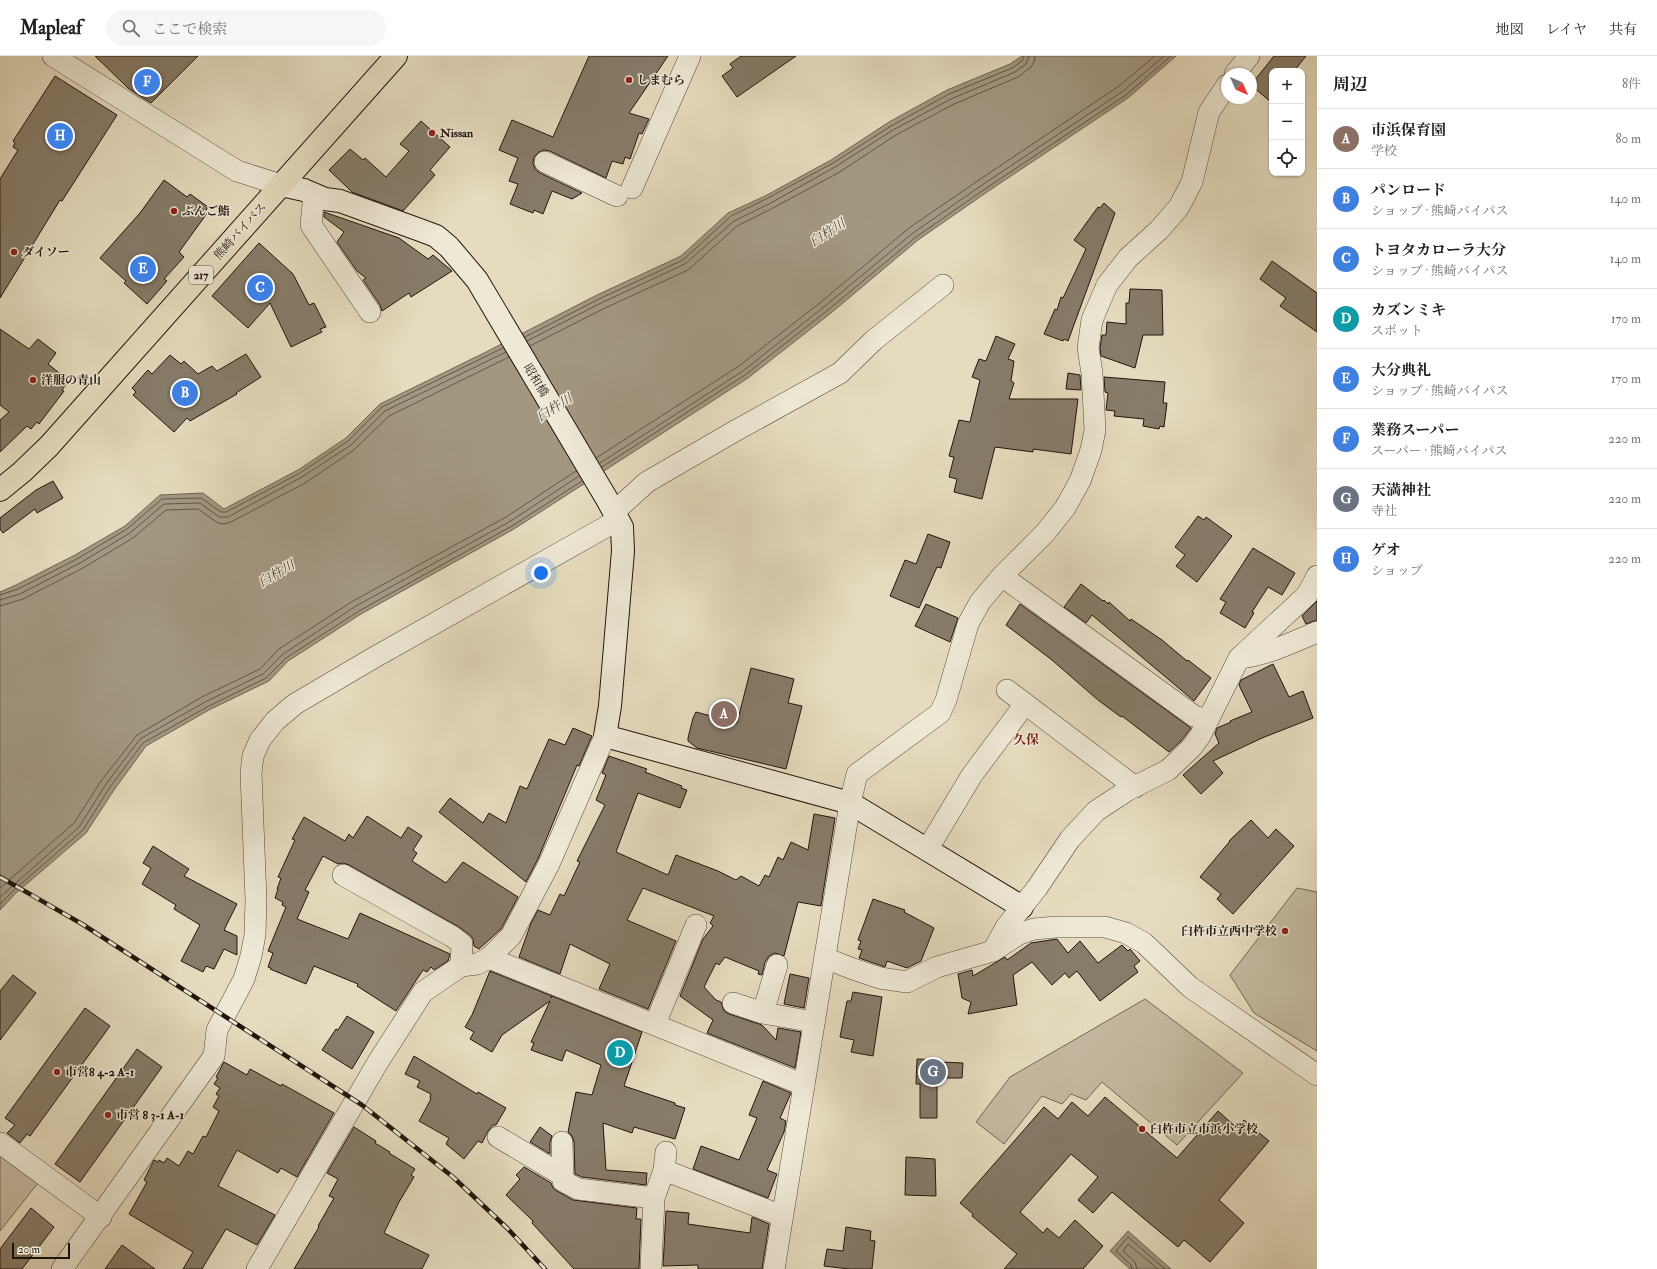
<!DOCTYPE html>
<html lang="ja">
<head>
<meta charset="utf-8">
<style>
  body { margin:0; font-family:"IM FELL Double Pica","Noto Serif JP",serif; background:#f6f6f6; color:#222 }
  .controls { position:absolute; right:12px; top:12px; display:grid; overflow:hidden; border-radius:8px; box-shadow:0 1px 3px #0004 }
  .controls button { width:36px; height:36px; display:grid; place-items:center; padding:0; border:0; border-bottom:1px solid #e0e0e0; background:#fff; color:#222; font:20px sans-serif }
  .compass { position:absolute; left:1221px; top:12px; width:36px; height:36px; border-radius:50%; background:#fff; box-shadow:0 1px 3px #0004; rotate:135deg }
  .scale { position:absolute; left:12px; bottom:10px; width:58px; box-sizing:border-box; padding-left:4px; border:2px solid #20150d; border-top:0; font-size:11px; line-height:14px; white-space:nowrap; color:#20150d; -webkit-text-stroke:3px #eee8d5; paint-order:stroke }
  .you { position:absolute; left:541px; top:517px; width:14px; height:14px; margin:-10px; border:3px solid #fff; border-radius:50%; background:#1a73e8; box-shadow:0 0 0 6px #1a73e833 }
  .badge { display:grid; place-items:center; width:26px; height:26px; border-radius:50%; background:#db2777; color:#fff; font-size:13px; font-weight:700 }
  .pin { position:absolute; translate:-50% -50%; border:2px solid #fff; box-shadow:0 1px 4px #0006 }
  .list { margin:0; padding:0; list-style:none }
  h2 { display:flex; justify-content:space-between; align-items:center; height:52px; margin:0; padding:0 16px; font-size:17px }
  h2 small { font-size:13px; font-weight:400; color:#767676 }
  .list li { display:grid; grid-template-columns:26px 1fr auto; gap:12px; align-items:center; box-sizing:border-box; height:60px; padding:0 16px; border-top:1px solid #e0e0e0 }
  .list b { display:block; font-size:15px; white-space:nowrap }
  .list p { margin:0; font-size:13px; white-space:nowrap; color:#767676 }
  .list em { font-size:13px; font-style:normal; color:#767676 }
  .icon { flex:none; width:22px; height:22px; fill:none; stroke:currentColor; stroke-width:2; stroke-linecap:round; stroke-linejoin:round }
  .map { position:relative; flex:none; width:1317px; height:1213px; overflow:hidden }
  header { display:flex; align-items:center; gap:24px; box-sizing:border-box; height:56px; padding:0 20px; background:#fff; border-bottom:1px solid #e0e0e0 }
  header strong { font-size:19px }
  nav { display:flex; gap:22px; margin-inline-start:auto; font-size:14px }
  .search { width:280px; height:36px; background:#f6f6f6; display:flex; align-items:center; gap:10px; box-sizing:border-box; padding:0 14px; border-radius:22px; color:#767676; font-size:15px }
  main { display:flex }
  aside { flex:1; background:#fff }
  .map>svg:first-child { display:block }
  .green { fill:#c4baa1; stroke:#726857 }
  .water { fill:#a29882; stroke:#6e6453 }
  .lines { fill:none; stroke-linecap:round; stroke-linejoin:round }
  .shore { stroke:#615648; stroke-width:1 }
  .building { fill:#867c6a; stroke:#20150d }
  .street-casing { stroke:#51473a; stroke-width:22 }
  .secondary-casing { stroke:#20150d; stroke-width:24 }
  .highway-casing { stroke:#20150d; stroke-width:24 }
  .street { stroke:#eee8d5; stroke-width:21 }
  .secondary { stroke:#eee8d5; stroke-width:22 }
  .highway { stroke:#e5dcbf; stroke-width:22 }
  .rail-casing { stroke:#20150d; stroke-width:4.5 }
  .rail { stroke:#eee8d5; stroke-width:3; stroke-dasharray:9; stroke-linecap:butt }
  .poi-dot { fill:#8f2418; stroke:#eee8d5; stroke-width:1.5 }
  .labels { text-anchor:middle; stroke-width:3; stroke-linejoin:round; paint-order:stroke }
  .shield { fill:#eee8d5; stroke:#5e5449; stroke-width:1 }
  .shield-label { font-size:11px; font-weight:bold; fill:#20150d }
  .poi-label { font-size:12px; font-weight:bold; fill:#20150d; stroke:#eee8d5; text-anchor:start }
  .street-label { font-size:12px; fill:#20150d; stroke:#eee8d5 }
  .water-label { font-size:13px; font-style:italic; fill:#54493c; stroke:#eee8d5 }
  .neighbourhood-label { font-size:13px; font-weight:bold; fill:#7a1f14; stroke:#eee8d5 }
</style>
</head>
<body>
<header>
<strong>Mapleaf</strong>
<div class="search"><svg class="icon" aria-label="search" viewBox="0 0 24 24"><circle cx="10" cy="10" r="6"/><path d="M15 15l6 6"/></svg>ここで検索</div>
<nav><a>地図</a><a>レイヤ</a><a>共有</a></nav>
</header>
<main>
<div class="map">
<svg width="1317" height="1213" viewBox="0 0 1317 1213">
  <rect width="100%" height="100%" fill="#e5dcbf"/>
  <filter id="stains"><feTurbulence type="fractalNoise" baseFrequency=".005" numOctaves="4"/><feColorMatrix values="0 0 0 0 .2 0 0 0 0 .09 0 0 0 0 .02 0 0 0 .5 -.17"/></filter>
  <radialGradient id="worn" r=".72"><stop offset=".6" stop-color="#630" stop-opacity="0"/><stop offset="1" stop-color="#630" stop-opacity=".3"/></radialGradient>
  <g class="green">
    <path d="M1297,832l20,4v159l-63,-38 -24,-38z"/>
    <path d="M1145,943l98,74 -66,72 -75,-63 -16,18 -15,-6 -9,10 -20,-8 -38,48 -28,-22 34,-45z"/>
    <path d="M0,1098l38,29 -38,48z"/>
  </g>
  <g class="water">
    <path d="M1022,0h154l-48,42 -141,94 -69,48 -87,73 -83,65 -234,151 -153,85 -73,47 -19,20 -60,29 -63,36 -32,44 -28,43 -70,60 -16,17v-318l16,-7 59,-30 50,-29 35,-31 43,-2 21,16 74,-39 48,-32 34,-34 104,-51 113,-58 84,-39 47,-43 37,-17 66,-36 58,-38 58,-32 63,-26z"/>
    <path d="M1128,1175l43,38h-41l-20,-18z"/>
  </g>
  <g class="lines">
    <g class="shore">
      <path d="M525,281l74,-38 84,-39 48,-44 35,-17 67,-36 58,-37 58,-32 63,-26 10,-7 2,-5"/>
      <path d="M527,285l74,-38 84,-39 49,-43 35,-17 66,-37 58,-37 58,-31 64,-27 11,-8 3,-8"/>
      <path d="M530,290l73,-37 85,-39 49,-44 34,-17 67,-36 58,-38 58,-31 64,-27 13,-10 3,-5 1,-6"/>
      <path d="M596,402l143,-92 82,-64 88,-74 70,-48 140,-94 36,-30"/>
      <path d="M600,407l143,-92 82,-65 88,-73 69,-48 141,-94 41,-35"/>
      <path d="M602,411l143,-92 83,-65 88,-73 69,-48 141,-94 45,-39"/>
      <path d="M0,539l18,-6 59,-30 50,-30 35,-30 39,-1 20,14h5l74,-39 48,-32 34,-34 121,-59"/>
      <path d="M0,544l20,-6 60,-31 50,-30 34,-29 36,-1 19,14h9l74,-40 49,-32 34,-34 121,-59"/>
      <path d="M0,550l23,-7 60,-31 50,-30 33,-28 32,-1 20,14 6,1 7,-2 74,-39 49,-33 35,-34 120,-59"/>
      <path d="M0,832l74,-65 27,-42 36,-46 65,-38 58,-28 19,-20 74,-48 153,-84 70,-46"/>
      <path d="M0,841l79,-70 27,-43 34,-45 65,-37 58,-28 20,-20 73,-48 153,-84 70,-46"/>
      <path d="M0,848l14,-14 69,-60 27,-43 33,-44 64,-36 59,-29 20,-20 73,-47 153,-85 70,-45"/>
      <path d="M1132,1213l-1,-4 -15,-14 12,-14 37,32"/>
      <path d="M1137,1213l-2,-7 -12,-11 5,-7 30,25"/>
    </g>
  </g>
  <g class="building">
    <path d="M95,0h103l-47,47 -23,-15z"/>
    <path d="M589,0h79l-39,57 20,6 -7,15 -3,-1 -9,26 -5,-2 -2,7 -11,-3 -6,17 -56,-27 -6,-1 -5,2 -5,5 -1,6 2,6 5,4 42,20 -10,6 -20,-8 -9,23 -9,-4 -1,3 -23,-9 8,-20 -9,-3 9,-23 -19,-8 13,-30 41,17z"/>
    <path d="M741,0h55l-59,41 -15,-21 11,-8 -3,-4z"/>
    <path d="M1274,0h32l-12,15h-22v32l-21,-18z"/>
    <path d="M55,20l62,39 -55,86 -2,-1 -60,98v-119l18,-29 -5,-3 2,-4 -2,-2z"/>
    <path d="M421,65l29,26 -20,23 5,5 -32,36 -51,-19 -23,-22 21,-21 13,11 2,-2 21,19 23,-26 -9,-7z"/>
    <path d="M164,124l23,17 3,-3 18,13 -2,3 2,2 -29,40 5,5 -20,22 3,2 -20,23 -23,-21 2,-2 -26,-23 40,-45z"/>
    <path d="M1104,147l11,10 -47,128 -4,-2 -1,2 -19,-7 11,-25 2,1 4,-13 2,1 23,-49 -12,-9 24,-33 2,1z"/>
    <path d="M324,156l75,26 29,21 5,-4 19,16 -41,26 -2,-4 -27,18 -2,-6 -17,-25 3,-2 -9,-7 -20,-29 7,-10 -20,-15z"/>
    <path d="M259,187l34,31 16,31 5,-2 12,24 -6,2 2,3 -31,15 -21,-44 -22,25 -36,-32z"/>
    <path d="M1272,205l45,32v39l-37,-26 6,-8 -26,-19z"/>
    <path d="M1130,233l32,1 1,45h-20l-8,33 -34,-12 -1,-8 2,-13h4l1,-13 19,2v-21h3z"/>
    <path d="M0,273l29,20 9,-10 18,14 -8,11 15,12 -1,2 6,4 -6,8 2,1 -25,33 -2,-2 -6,7 -4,-3 -27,26v-32l9,-8 -9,-7z"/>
    <path d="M996,280l19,8 -7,15 6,2 -3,20 3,2 -5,16h69l-7,55 -38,-5v3l-38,-5 -13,52 -28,-7 3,-13 -8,-2 5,-20 -5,-1 10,-36 11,2 10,-42 -8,-3 7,-18 7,2z"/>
    <path d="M246,298l15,23 -25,16 1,1 -47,27 -3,-3 -13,14 -41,-37 3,-3 -4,-4 16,-18 4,4 18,-19 11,9 3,-3 14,13 14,-8 5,5z"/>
    <path d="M1068,317l12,2 1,15 -15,-1z"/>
    <path d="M1104,321l61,5 -2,21h4l-3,24 -4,-1 -1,3 -16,-3 1,-7 -30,-3 1,-5 -9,-1 2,-17 -3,-1z"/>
    <path d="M53,425l10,17 -26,15 -2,-4 -32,24 -3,-4v-11l36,-28z"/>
    <path d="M1198,460l6,4 2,-3 26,19 -35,46 -21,-16 9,-11 -10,-8z"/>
    <path d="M928,478l22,8 -9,26 -4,-1 -18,41 -29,-12 15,-36 11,4z"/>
    <path d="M1253,492l42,25 -13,22 -14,-8 -16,25 2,1 -9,15 -25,-15 6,-11 -6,-3z"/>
    <path d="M1081,528l22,17 1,-1 4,4 1,-2 21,19 1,-2 31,21 25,21 1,-1 23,18 -17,23 -102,-86 -6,8 -22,-16z"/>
    <path d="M1317,545v19l-11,4 -4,-8z"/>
    <path d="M926,548l32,14 -8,24 -35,-16z"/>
    <path d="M1020,548l171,124 -10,13 -12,11 -47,-36 -1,1 -23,-17 -46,-40 -46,-35z"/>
    <path d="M1273,608l16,33 14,-6 10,27 -51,20 -49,23 10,12 -22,21 -18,-19 36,-32 -4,-9 2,-6 14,-6 -1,-1 22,-9 -13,-27 2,-5z"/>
    <path d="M751,612l43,11 -6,24 14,3 -16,63 -89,-21 -9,-7v-3l5,-20 3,-6 41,11z"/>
    <path d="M573,672l19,8 -13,30 -2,-1 -39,94 -12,23 -87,-70 11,-14 33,25 6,-10 17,10 14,-37 7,3 22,-50 16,6z"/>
    <path d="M609,700l38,13 -2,3 37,14 -1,2 6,2 -7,18 -42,-15 -22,59 52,23 8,-20 42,16 18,9 5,-4 18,10 6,-11 4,2 9,-20 5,3 8,-18 17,8 6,-36 21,4 -14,88 -23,-4 -14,54 -9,-3 -6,3 -4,6 -3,13 -4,-1 1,-3 -34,-14 -6,8 -3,-2 -12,24 12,13 5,2 3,9 5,3 33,11 14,15 2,-12 23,4 -6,36 -88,-35 6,-13 -33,-24 23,-57 10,-13 -3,-3 4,-7 -71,-28 -16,32 49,21 -28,68 -49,-20 11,-25 -40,-20 -10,30 -41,-17 12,-34 7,-13 12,5 10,-21 4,2 16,-34 -3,-1 28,-56 -9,-5 10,-25 -4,-2z"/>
    <path d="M367,760l34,22 7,-11 14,9 -9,14 4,3 -5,8 34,22 17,-21 55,35 -17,32 -22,20 -5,-3 -1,-7 -3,-4 -11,-8 -110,-62 -6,-2 -5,1 -15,-8 -18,34 4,2 -12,27 51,20 12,-26 90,41 -2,7 -14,9 -3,-3 -4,5 -4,-2 -27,41 -39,-25 1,-2 -44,-18 -8,18 -36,-15 1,-1 -3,-1 5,-14 -5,-2 18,-44 -4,-2 1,-3 -8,-4 3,-9h-1l4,-11 -3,-1 17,-37 -3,-1 12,-22 41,24 4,-7 4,4z"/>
    <path d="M1251,764l17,18 8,-9 18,17 -61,68 -16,-15 4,-5 -21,-17 30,-36h-1z"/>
    <path d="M153,790l36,23 -5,7 53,28 -13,26 13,6v19l-13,-6 -10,20 -8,-3 -3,6 -22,-11 19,-36 -26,-16 2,-4 -34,-21 9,-16 -8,-5z"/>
    <path d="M873,843l32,11 -1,2 30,16 -13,33 -14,7 -20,-7 -2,6 -26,-9 3,-8 -4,-1 3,-8 -3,-1z"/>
    <path d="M1057,883l11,14 12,-12 18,22 24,-18 6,6 2,-2 10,12 -6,5 4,6 -38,29 -23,-30 -8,7 -4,-5 -13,12 -20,-23 -19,13 4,30 -49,9 3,-12 -9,-4 -4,-24 14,-4 1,6 32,-19 2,3 24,-17z"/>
    <path d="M490,915l62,25 -1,2 1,-2 90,36 -18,54 51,17v2l10,3 -10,31 -41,-12 -2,6 -29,-10 3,47 41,3 -1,12 -64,-8 -7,-3 -1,-32 -2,-6 -4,-4 8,-40 16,3 9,-30 -35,-15 -4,11 -31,-11 3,-7 -3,-1 19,-41 -48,34 -10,17 -22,-13 4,-7 -9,-5 7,-12z"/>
    <path d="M790,918l19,4 -5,30 -20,-4z"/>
    <path d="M13,919l23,18 -36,47v-49z"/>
    <path d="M853,936l29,5 -9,59 -22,-4 3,-12 -14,-3 7,-36h4z"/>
    <path d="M85,952l25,18 -80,110 -3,-2 -7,9 -13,-10 8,-8 -10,-7z"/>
    <path d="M347,960l27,16 -22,37 -30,-19 14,-21 2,1z"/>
    <path d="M137,993l25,18 -82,115 -25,-18z"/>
    <path d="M414,1000l63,38 1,-2 28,16 -10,17h-3l-5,6 -6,12 -4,-2 -14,18 -18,-15 3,-6 -30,-17 12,-22 -1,-1 1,-4 -14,-7 3,-6 -15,-7z"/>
    <path d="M917,1003l24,1v2l22,1 -1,15h-21l-1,7h-3v33h-17v-34h-4z"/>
    <path d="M224,1006l23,13 3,-6 31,17 1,-2 52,29 -37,64 -16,-9 -3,5 -41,-23 -19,36 57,29 -18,30 -31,-16 -24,40h-19l10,-17 -64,-38 18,-32 -3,-2 10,-20 4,2 1,-2 5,3 3,-5 12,8 9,-15 5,3 10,-18 3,1 13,-26 -6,-4 6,-11 -3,-2 4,-6 -6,-4 4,-6 -2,-1z"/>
    <path d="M763,1025l28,12 -11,25 6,3 -2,11 -17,38 10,4 -9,24 -75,-29 8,-23 38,14 18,-42 -8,-3z"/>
    <path d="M1105,1041l72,61 41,-47 19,17 7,-8 25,21 -50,59 25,23 -34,39 -26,-22 -6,7 -66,-55 -19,21 -15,-13 20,-23 -27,-23 -51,58 23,21 4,-5 12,10 16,-18 28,26 -20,23h-79l13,-15 -45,-38 1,-2 -13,-11 84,-96 14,12 14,-17 16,14z"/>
    <path d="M354,1071l22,14 -1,2 15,9 -1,1 26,16 -4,6 3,2 -15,25 -15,31 45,22 -7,14h-128l25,-42 -1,-1 16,-28 -5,-2 9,-17 -11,-6z"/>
    <path d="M540,1071l12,9 -2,6v12l-20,-12z"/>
    <path d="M906,1101l29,2 1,37 -31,-1z"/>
    <path d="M524,1111l27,16 2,5 4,3 16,9 64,8 -1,11h5l-2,50h-65l-42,-46 1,-2 -27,-26 14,-16 -4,-4z"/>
    <path d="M31,1152l23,19 -32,42h-22v-20z"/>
    <path d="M666,1155l23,2 -1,11 62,9 2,-16 17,7 -7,45h-64v-4l-35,1z"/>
    <path d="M846,1171l25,4 -1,9 5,1 -3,28h-23l-25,-3 3,-17 16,2z"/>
    <path d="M122,1189l33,24h-50z"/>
  </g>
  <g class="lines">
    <g class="street-casing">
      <g id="street">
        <path d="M53,0l184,115 44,14"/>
        <path d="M1235,18l14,-18"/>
        <path d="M545,106l72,34"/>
        <path d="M632,132l58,-132"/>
        <path d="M314,138l-3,31 59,87"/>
        <path d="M614,456l33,-30 88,-51 105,-58 34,-33 69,-55"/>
        <path d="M1002,520l192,140 14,4"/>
        <path d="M1239,602c28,-3 52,-15 78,-26"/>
        <path d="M1007,634l128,97"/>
        <path d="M927,794l45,-75 53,-71"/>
        <path d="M343,819l110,62 9,7 -1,22"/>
        <path d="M995,891l11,-20 31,-39 33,-49 26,-28 32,-21 40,-20 24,-23 8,-11 39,-78 68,-63 10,-19"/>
        <path d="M489,902l315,127"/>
        <path d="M825,902l28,11 27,9 27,4 30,-15 56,-16 26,-17 15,-5 22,-2h49l21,6 18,10 46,44 127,88"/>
        <path d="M733,947l30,10 51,9"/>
        <path d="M763,957l14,-48"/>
        <path d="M655,968l41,-99"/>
        <path d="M498,1081l64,38"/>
        <path d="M562,1086l1,39 15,8 76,9"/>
        <path d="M0,1087l101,74"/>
        <path d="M664,1114l118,46"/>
        <path d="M62,1213l152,-213 3,-26 27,-51 7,-23 4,-21 1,-35 -5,-127 2,-17 7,-16 15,-19 20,-17 80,-47 243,-137"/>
        <path d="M257,1213l121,-207 45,-70 38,-26 16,-2 12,-6 22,-22 38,-72 56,-128"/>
        <path d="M651,1213l3,-71 10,-28 2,-18"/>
        <path d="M774,1213l76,-466 7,-29 83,-61 6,-13 22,-76 12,-22 22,-26 43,-43 20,-25 15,-27 11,-31 4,-20 -3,-57 -4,-25 4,-28 15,-35 21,-27 31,-28 20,-23 13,-25 17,-70 18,-27"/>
      </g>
    </g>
    <g class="secondary-casing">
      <path id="secondary" d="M281,129l23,5 21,9 15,2 80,29 16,6 13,11 28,33 131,221 14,26 1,24 -13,155 -5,30 245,67 172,104"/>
    </g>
    <g class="highway-casing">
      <path id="highway" d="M0,434l22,-18 27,-26 347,-390"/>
    </g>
    <use href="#street" class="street"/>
    <use href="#secondary" class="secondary"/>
    <use href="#highway" class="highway"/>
    <g class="rail-casing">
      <path id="rail" d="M0,821l82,47 280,181 91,72 55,52 37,40"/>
    </g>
    <use href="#rail" class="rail"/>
  </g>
  <g class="poi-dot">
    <circle cx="629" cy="24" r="4"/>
    <circle cx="432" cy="77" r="4"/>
    <circle cx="174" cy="155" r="4"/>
    <circle cx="14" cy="196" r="4"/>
    <circle cx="33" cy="324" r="4"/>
    <circle cx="1285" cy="875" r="4"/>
    <circle cx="57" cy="1016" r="4"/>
    <circle cx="108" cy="1059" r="4"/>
    <circle cx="1142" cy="1073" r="4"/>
  </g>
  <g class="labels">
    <rect class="shield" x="189" y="210" width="24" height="18" rx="3"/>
    <g class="shield-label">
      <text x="201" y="223">217</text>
    </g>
    <g class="poi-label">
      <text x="637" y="28">しまむら</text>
      <text x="440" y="81">Nissan</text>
      <text x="182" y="159">ぶんご鮨</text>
      <text x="22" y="200">ダイソー</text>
      <text x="41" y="328">洋服の青山</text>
      <text x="1277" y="879" text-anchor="end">臼杵市立西中学校</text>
      <text x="65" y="1020">市営8 4-2 A-1</text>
      <text x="116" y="1063">市営 8 3-1 A-1</text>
      <text x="1150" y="1077">臼杵市立市浜小学校</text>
    </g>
    <g class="street-label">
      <text transform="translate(240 175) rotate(-48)" y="4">熊崎バイパス</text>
      <text transform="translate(536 324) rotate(59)" y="4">昭和橋</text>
    </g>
    <g class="water-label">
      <text transform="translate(827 176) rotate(-33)" y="5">臼杵川</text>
      <text transform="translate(554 351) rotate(-33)" y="5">臼杵川</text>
      <text transform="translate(276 517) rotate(-30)" y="5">臼杵川</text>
    </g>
    <g class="neighbourhood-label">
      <text x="1026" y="688">久保</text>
    </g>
  </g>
  <rect width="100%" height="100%" filter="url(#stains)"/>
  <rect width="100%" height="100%" fill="url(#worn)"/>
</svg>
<div class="controls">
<button>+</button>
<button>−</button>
<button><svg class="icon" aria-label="locate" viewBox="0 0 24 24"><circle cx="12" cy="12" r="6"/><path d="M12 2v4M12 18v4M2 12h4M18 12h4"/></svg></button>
</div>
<svg class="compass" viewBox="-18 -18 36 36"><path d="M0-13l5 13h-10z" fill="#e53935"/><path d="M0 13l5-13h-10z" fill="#767676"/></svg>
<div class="scale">20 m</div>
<div class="you"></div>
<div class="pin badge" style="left:724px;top:658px;background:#8d6e63">A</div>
<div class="pin badge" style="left:185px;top:337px;background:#3f7fe0">B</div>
<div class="pin badge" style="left:260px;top:232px;background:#3f7fe0">C</div>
<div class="pin badge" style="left:620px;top:997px;background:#0f9aa8">D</div>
<div class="pin badge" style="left:143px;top:213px;background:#3f7fe0">E</div>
<div class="pin badge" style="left:147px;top:26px;background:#3f7fe0">F</div>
<div class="pin badge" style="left:933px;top:1016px;background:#6b7280">G</div>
<div class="pin badge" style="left:60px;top:80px;background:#3f7fe0">H</div>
</div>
<aside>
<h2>周辺<small>8件</small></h2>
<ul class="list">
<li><span class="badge" style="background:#8d6e63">A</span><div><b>市浜保育園</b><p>学校</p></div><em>80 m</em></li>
<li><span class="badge" style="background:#3f7fe0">B</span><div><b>パンロード</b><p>ショップ · 熊崎バイパス</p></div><em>140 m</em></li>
<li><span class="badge" style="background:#3f7fe0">C</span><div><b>トヨタカローラ大分</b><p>ショップ · 熊崎バイパス</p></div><em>140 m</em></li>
<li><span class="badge" style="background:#0f9aa8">D</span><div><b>カズンミキ</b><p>スポット</p></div><em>170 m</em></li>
<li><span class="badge" style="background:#3f7fe0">E</span><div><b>大分典礼</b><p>ショップ · 熊崎バイパス</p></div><em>170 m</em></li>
<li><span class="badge" style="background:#3f7fe0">F</span><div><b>業務スーパー</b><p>スーパー · 熊崎バイパス</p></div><em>220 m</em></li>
<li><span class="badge" style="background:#6b7280">G</span><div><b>天満神社</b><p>寺社</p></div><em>220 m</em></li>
<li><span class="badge" style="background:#3f7fe0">H</span><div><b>ゲオ</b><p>ショップ</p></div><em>220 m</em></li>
</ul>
</aside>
</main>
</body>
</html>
